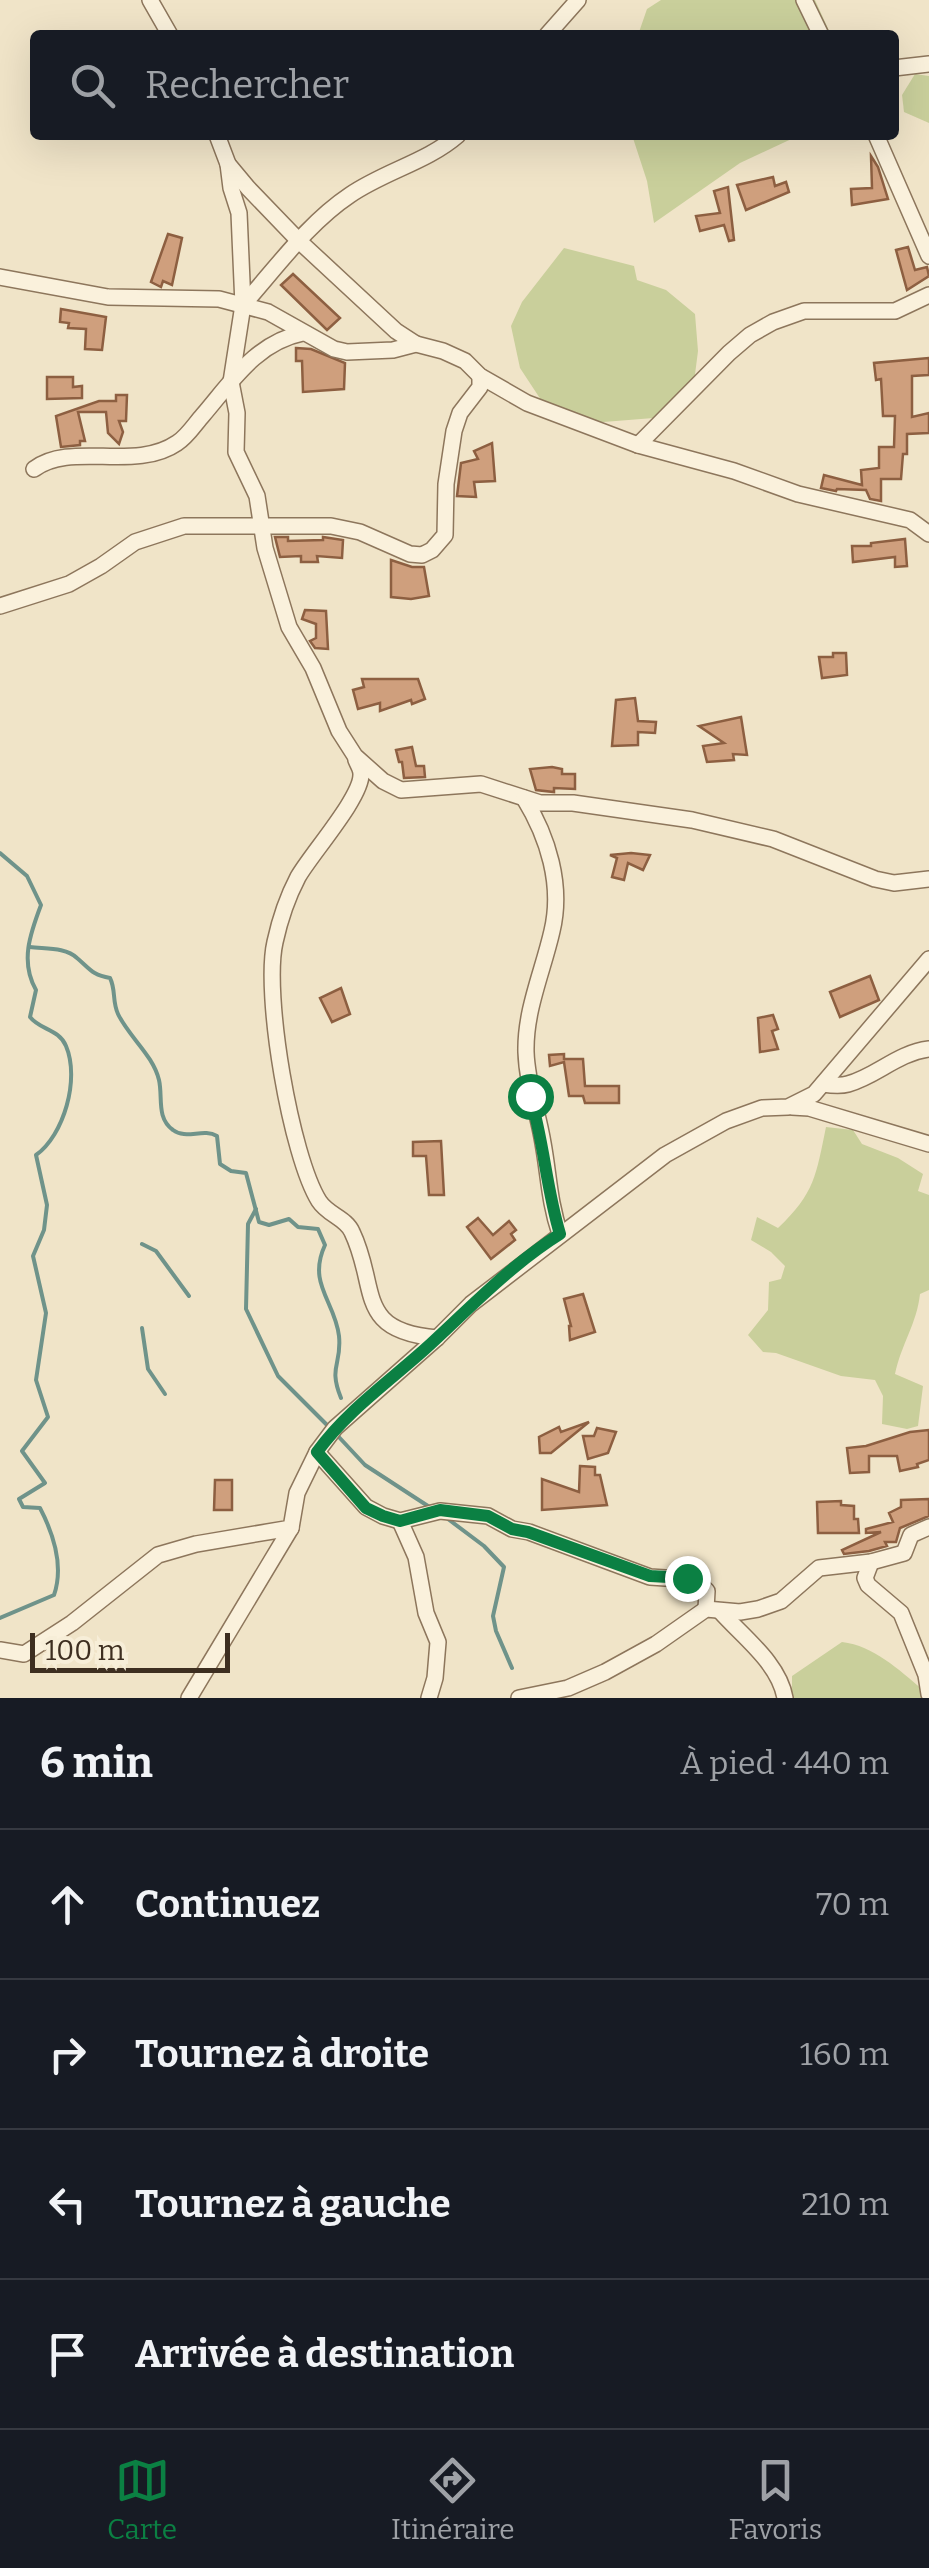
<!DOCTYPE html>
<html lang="fr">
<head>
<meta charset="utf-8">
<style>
  body { margin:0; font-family:Bitter,serif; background:#20242c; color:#f1f3f6 }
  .scale { position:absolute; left:30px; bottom:25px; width:200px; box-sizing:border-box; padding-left:10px; border:5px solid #3d2e20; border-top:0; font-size:28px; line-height:35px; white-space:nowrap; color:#3d2e20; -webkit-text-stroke:8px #f7eed8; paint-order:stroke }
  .stop { position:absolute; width:30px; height:30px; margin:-22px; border:8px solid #0b8043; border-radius:50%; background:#fff }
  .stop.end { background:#0b8043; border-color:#fff; box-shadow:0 2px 10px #0008 }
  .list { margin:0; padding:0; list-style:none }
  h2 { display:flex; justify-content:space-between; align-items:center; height:130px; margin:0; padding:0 40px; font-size:42px }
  h2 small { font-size:32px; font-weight:400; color:#9ea1a6 }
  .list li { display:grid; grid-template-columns:65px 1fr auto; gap:30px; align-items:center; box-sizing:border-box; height:150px; padding:0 40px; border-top:2px solid #363941 }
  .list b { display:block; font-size:38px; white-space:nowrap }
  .list em { font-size:32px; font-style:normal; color:#9ea1a6 }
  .icon { flex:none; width:55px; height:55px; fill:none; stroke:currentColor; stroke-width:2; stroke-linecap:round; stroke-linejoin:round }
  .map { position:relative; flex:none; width:929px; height:1698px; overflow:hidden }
  .search { position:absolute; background:#171b24; box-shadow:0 10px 40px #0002; left:30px; right:30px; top:30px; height:110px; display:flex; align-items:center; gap:25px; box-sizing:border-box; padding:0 35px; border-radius:10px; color:#9ea1a6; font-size:38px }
  .sheet { height:730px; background:#171b24 }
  nav { display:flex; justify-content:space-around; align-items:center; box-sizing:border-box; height:140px; border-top:2px solid #363941; background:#171b24; font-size:28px; color:#9ea1a6 }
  nav a { display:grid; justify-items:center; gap:5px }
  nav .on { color:#0b8043 }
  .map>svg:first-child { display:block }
  .green { fill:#c9cf9b }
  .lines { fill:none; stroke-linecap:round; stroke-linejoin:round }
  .stream { stroke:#6f938a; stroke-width:4 }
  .building { fill:#cf9f7d; stroke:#8d5f41; stroke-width:2.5 }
  .street-casing { stroke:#8d765c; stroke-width:18 }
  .street { stroke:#faf1dc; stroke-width:15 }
  .route { stroke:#0b8043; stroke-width:12 }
</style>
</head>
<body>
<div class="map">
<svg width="929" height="1698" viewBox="0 0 929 1698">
  <rect width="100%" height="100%" fill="#f0e4c8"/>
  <g class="green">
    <path d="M661,0h154l16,35h-193l9,-26z"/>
    <path d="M915,74l14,2v47l-25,-11 -2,-17z"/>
    <path d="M632,135h168l-60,28 -86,60 -7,-42z"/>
    <path d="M564,248l70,18 3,14 29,10 29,24 3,37 -5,39 -27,27 -75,6 -46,-17 -25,-38 -9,-42 11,-24z"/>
    <path d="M826,1127l27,3 9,14 36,14 25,16 -5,17 11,4v95l-9,4c-3,29 -19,51 -25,80l28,12 -5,40 -11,3 -25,-5 1,-28 -8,-16 -34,-4 -65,-23 -13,-1 -15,-17 20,-25 1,-28 12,-3 4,-13 -14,-14 -20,-12 6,-23 21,11c37,-35 38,-53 48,-101z"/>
    <path d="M842,1642c32,4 56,27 81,48l-1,8h-130v-22z"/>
  </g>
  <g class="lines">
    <g class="stream">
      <path d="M0,853l27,23 14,29c-11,29 -21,57 -5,85l-6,27c10,13 29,12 36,29 14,33 -2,89 -30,109l11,50 -3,25 -11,26 13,57 -10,67 12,37 -26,34 23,32 -26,16 4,8 17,1c14,27 24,58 14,87l-54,23"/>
      <path d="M30,947c15,2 36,0 47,11 13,11 15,17 33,20 6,12 2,23 8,36 11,23 35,41 41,66 4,17 -3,38 14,50 13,10 30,-2 44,6l3,28 11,7 15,2 13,49 10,3 20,-6 9,8 20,2 7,16c-18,39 10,56 14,91 3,29 -11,30 2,62"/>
      <path d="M256,1209l-8,15 -2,85 32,67 52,52"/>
      <path d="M142,1244l14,7 33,45"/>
      <path d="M142,1328l6,41 17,25"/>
      <path d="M337,1435l28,30 66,43"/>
      <path d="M448,1519l36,27 20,21 -11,49 3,15 16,37"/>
    </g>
  </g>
  <g class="building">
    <path d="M871,156l7,11 10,32 -36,6 -1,-16 21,-1z"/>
    <path d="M773,177l2,9 11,-4 3,10 -43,18 -9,-25z"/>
    <path d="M728,187l6,53 -5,1 -5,-16 -24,6 -4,-15 24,-3 -6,-22z"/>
    <path d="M168,234l14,4 -10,47 -9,-4 -2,6 -10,-5z"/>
    <path d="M908,247l7,23 12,-3 2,9 -22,14 -11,-40z"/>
    <path d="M293,274l47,44 -13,12 -46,-45z"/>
    <path d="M61,309l45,8 -4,33 -17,-1 1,-20 -18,-1 1,-5 -9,-1z"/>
    <path d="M296,348l15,1 34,14 -1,26 -41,3 -1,-31h-6z"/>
    <path d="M929,358v17l-17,1v41l17,-4v20l-22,1v20h-4l-2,25h-20v22l-11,-2 -4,-9 -29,-1 -1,2 -15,-3 3,-13 38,10 -1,-15 18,-2v-21h15l1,-31h-12l-2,-37 -5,1 -2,-17z"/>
    <path d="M47,377h26v10l9,-1v12l-35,1z"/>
    <path d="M116,395h11l-1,26h-7l4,11 -4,12 -11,-11 -2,-21h-28l7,29h-5v4l-19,2 -5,-31 43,-15h17z"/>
    <path d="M492,443l3,38 -21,1 2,15 -19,-1 4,-33 17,-4 -4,-8z"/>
    <path d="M275,537h13v4l35,-1v-3l20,3 -1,18 -25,-2 1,6h-17v-6l-21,1z"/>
    <path d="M905,539l2,27 -12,1v-10l-42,5 -1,-16h19v-3z"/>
    <path d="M391,560l21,7h12l5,29 -18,3 -20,-2z"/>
    <path d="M305,610l21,1 2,38 -13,-1 -5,-7 6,-3v-14l-14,-5z"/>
    <path d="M833,653h13l1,22 -25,3 -3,-21h14z"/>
    <path d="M362,679h56l7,20 -13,5 -1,-4 -31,11v-8l-22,6 -5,-19 11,-3z"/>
    <path d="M635,698l3,23 18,1 -1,11 -17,-1v13l-26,1 4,-46z"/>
    <path d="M741,717l6,38 -14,-1 1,6 -27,2 -4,-16 21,-3 -25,-17z"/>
    <path d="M412,747l4,19h8l1,11 -21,1 -2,-16h-3l-3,-12z"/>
    <path d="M552,767l10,2v5h13v15l-21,-1v4l-18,-2 -6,-21z"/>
    <path d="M631,853l19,2 -7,15 -15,-7 -4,17 -12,-3 5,-19 -7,-3z"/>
    <path d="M870,976l9,24 -39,17 -10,-25z"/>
    <path d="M341,988l9,26 -18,8 -12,-24z"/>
    <path d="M773,1015l5,14 -6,2 6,18 -18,3 -2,-34z"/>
    <path d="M564,1054v5h19l2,27h34v17h-34l-2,-7h-14l-5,-34 -14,4 -1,-11z"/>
    <path d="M441,1141l3,54h-15l-3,-39h-13v-14z"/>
    <path d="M478,1218l15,17 16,-14 7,9 -5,4 4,6 -24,19 -24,-32z"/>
    <path d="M583,1294l12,38 -25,8 -1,-14h2l-7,-27z"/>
    <path d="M589,1422l-38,31h-11l-1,-16 20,-10 2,5z"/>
    <path d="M597,1428l19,4 -8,21 -20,6 -5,-23h11z"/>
    <path d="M929,1430v30l-12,4 1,3 -18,4 -3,-15h-28v16l-19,1 -3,-25 19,-2 44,-14z"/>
    <path d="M580,1466l15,1v8h5l7,30 -65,5v-31l37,13z"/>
    <path d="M215,1480h17v30h-18z"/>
    <path d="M929,1499v17l-29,12 -4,14h-11l2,4 -18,5 -25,3 -2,-4 39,-18 -15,1v-4l27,-7 -4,-9 12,-6v-7z"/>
    <path d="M841,1501v4l13,1v13h4l1,14h-41l-1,-31z"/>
  </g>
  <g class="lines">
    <g class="street-casing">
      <g id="street">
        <path d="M150,0l20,35"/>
        <path d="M804,0l17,35"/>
        <path d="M547,35l31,-35"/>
        <path d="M894,68l35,-4"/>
        <path d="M217,135l11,29 20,24 51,53 97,90 20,13"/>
        <path d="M876,135l53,121"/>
        <path d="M228,164l3,24 8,25 4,92 -12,77 6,31 -1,39 21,44 8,52 24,79 24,41 26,63 16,25 28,25 18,9 80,-6 59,19h33l119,17 81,19 102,40 19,4 35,-4"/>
        <path d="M0,277l108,20 111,2 49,13 66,37 13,3 46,-2 23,-6 27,7 22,10 15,15 47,27 111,42 96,26 64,23 112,26 19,14"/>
        <path d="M243,305c33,-37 65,-82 107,-110 35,-24 77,-33 108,-60"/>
        <path d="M638,445l91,-92 21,-18 23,-13 31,-11h91l34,-16"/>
        <path d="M34,469c37,-28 101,3 143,-26 10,-6 18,-19 26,-28 29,-34 54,-73 100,-82"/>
        <path d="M0,606l69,-22 32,-18 34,-24 49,-16h147l29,6 50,22 12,1 10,-5 13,-15 1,-51 8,-53 6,-18 20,-26v-11"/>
        <path d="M356,760c2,5 5,9 5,14 1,23 -50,80 -63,103 -11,21 -18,42 -23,65 -12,52 16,214 44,259 9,14 27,17 33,31 27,56 2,99 85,106"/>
        <path d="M524,798c24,39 39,87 28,133 -9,40 -27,79 -26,121 1,32 12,60 17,91 6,33 6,58 17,91"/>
        <path d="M823,1084c7,1 18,2 25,0 29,-8 49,-31 81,-35"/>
        <path d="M792,1107l17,1 120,36"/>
        <path d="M317,1452l49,55 17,9 17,5 40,-10 48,5 24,13 17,3 121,45 46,3 11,11 -1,18"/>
        <path d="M400,1521l16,36 10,56 12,29 -3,36 -6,20"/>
        <path d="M871,1562l-6,16 3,7 33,28 25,62 3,19"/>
        <path d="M720,1611c23,26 59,52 65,87"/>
        <path d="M0,1650l24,4 48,-31 86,-68 38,-11 95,-16 6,-35 20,-41 18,-24 102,-90 34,-34 194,-149 61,-34 36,-13 26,-1 26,-13 115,-135"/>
        <path d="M189,1698l102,-170"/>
        <path d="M519,1698l49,-10 37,-16 51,-28 50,-35 34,3 18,-3 23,-8 38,-33 52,-6 33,-9 7,-18 18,-8"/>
      </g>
    </g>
    <use href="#street" class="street"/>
  </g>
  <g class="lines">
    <path class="route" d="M530,1096c14,45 16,92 30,138 -51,32 -92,76 -136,116 -37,33 -78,62 -107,102l49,56 17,8 17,5 40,-11 48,6 24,13 16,3 122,44 37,2"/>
  </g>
</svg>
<div class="scale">100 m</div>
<div class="stop" style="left:530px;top:1096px"></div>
<div class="stop end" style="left:687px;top:1578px"></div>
<div class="search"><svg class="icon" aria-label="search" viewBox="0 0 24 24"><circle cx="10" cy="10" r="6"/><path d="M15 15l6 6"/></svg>Rechercher</div>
</div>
<section class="sheet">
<h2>6 min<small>À pied · 440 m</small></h2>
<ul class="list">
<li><svg class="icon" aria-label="ahead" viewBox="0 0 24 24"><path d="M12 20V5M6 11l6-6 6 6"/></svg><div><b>Continuez</b></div><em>70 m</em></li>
<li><svg class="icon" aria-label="right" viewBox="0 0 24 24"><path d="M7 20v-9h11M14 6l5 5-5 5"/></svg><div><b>Tournez à droite</b></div><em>160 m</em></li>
<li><svg class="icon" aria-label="left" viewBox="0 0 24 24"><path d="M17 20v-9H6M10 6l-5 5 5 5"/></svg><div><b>Tournez à gauche</b></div><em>210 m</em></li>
<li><svg class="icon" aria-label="arrive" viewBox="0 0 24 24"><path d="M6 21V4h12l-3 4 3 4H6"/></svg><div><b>Arrivée à destination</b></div></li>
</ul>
</section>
<nav>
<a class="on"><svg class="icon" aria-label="map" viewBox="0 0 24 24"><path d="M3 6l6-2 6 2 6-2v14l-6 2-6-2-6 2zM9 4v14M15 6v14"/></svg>Carte</a>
<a><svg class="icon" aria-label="directions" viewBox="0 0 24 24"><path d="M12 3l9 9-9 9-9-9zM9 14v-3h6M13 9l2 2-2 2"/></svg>Itinéraire</a>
<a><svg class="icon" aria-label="saved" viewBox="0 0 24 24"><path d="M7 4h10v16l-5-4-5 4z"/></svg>Favoris</a>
</nav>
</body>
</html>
